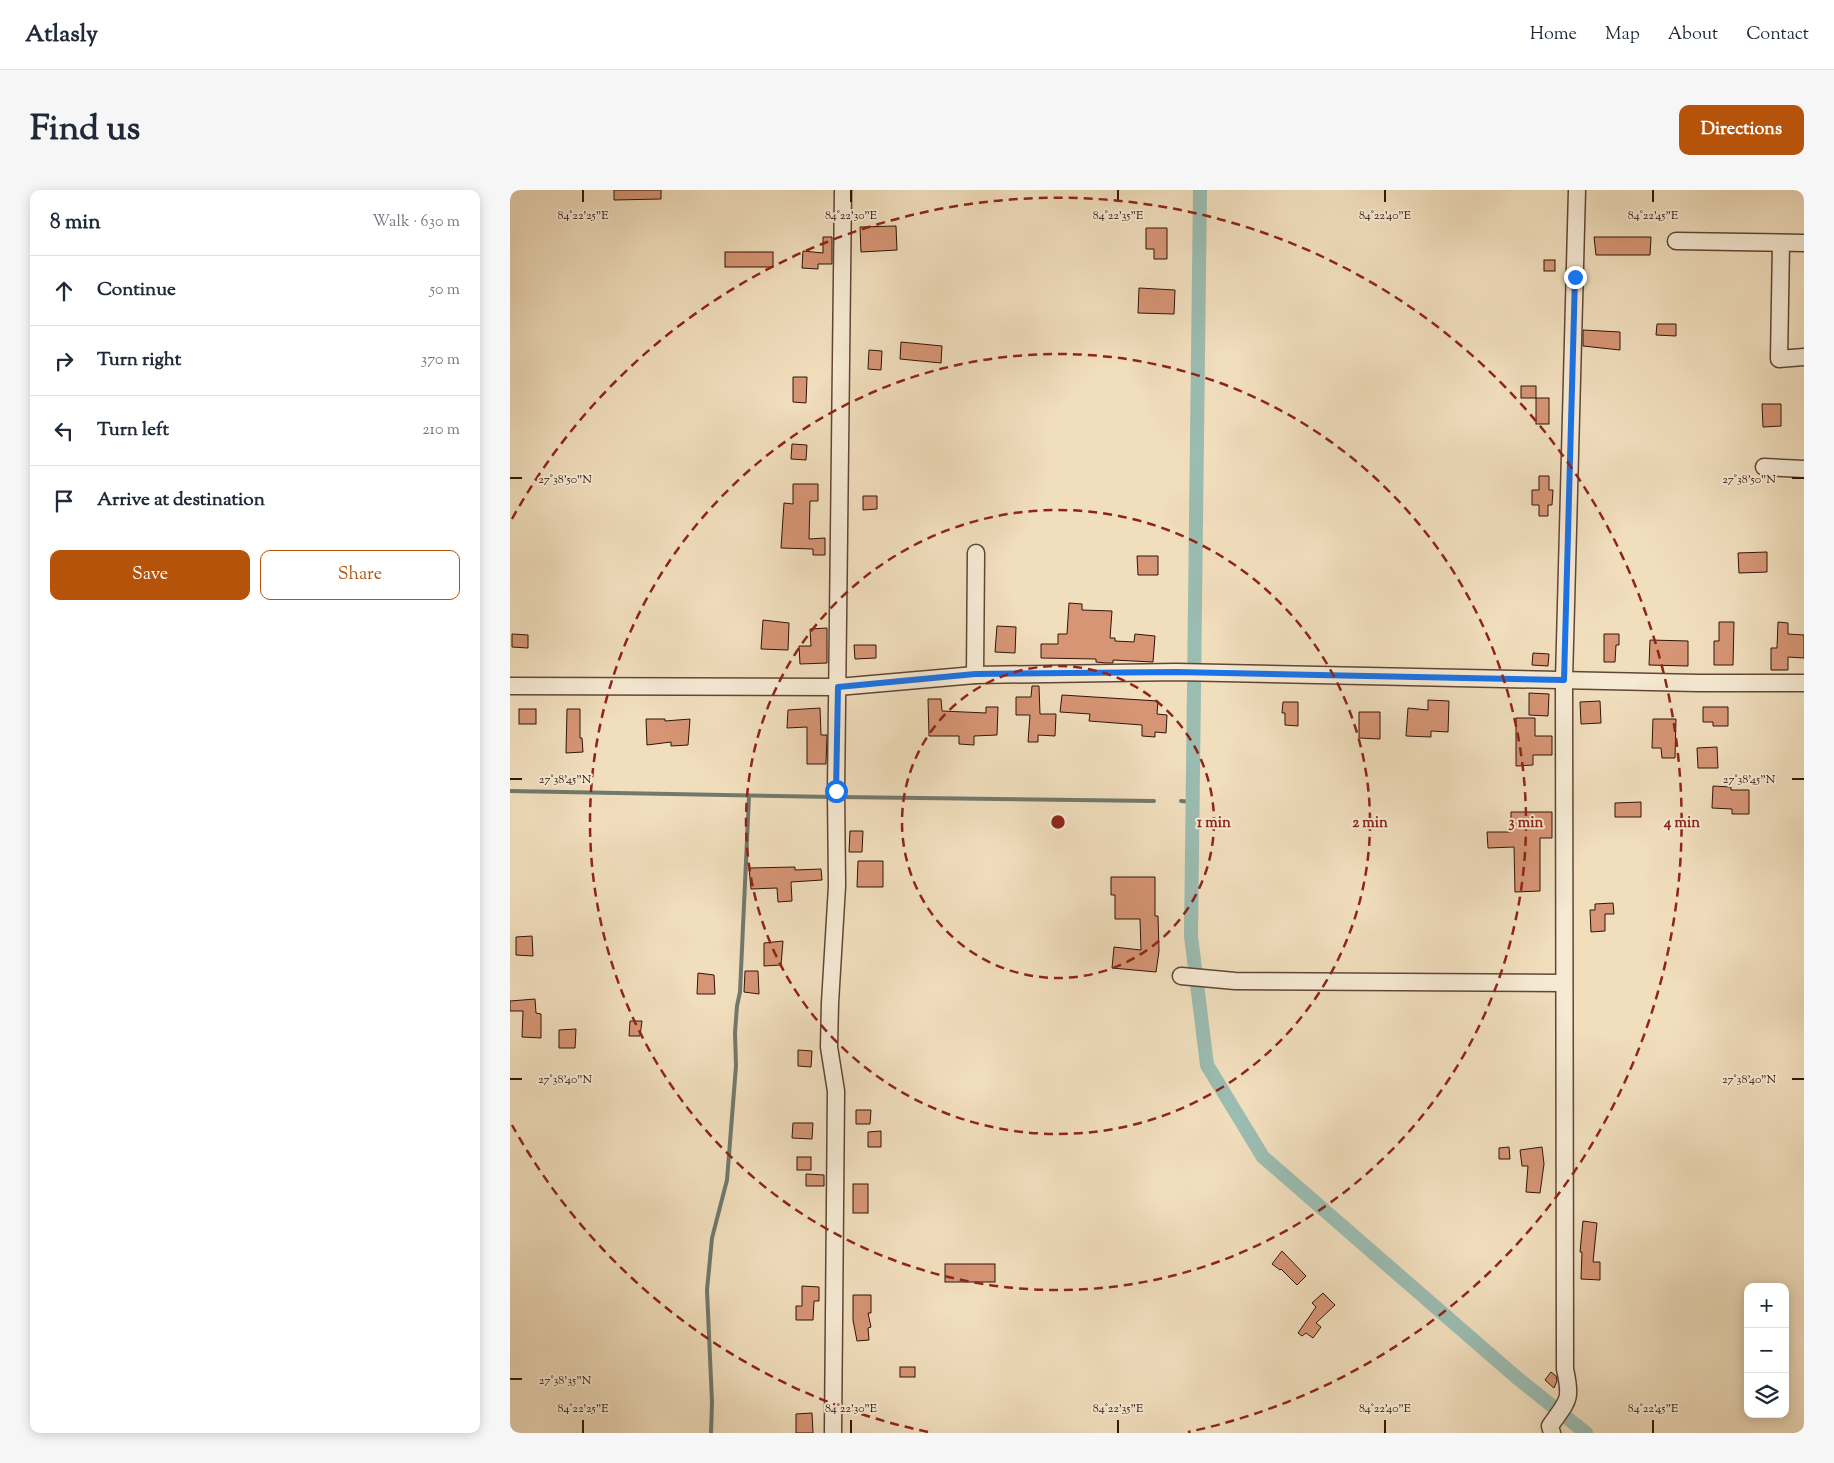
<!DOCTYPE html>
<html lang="en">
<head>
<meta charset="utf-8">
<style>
  body { margin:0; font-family:"Sorts Mill Goudy",serif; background:#f6f6f7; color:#1f2937 }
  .controls { position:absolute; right:15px; bottom:15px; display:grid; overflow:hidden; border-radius:10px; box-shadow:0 2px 12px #0003 }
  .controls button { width:45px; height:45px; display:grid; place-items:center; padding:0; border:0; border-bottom:1px solid #e0e1e3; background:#fff; color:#1f2937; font:25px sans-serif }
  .stop { position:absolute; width:15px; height:15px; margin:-11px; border:4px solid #1a73e8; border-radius:50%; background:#fff }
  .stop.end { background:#1a73e8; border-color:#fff; box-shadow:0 1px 5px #0008 }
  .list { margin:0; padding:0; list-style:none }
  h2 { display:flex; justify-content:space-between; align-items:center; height:65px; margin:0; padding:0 20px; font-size:21px }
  h2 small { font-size:16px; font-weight:400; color:#747a83 }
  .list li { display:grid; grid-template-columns:32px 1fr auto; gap:15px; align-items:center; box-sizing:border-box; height:70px; padding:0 20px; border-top:1px solid #e0e1e3 }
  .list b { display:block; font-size:19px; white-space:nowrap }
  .list em { font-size:16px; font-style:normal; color:#747a83 }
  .actions { display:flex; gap:10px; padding:15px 20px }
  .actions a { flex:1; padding:11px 0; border:1px solid #b45309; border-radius:10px; text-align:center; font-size:18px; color:#b45309 }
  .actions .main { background:#b45309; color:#fff }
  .icon { flex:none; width:28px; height:28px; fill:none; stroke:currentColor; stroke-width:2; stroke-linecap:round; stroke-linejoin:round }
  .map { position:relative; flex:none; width:1294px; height:1243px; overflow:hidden; border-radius:10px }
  header { display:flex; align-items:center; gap:30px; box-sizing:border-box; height:70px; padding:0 25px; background:#fff; border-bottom:1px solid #e0e1e3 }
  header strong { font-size:24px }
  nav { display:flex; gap:28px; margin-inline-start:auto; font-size:18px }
  .intro { display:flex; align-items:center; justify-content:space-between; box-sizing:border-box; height:120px; padding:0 30px }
  h1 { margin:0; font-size:35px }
  .button { padding:12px 22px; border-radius:10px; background:#b45309; color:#fff; font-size:18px; font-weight:700 }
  main { display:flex; gap:30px; padding:0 30px }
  aside { flex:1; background:#fff; border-radius:10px; box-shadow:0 2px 12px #0003 }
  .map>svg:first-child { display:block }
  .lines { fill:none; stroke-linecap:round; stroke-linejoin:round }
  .stream { stroke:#71796d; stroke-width:4 }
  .canal { stroke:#9bbcb1; stroke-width:14 }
  .building { fill:#d69575; stroke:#311408 }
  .minor-casing { stroke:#614635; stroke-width:19 }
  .minor { stroke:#f6ead4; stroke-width:16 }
  .route { stroke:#1a73e8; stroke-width:6 }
  .ticks { fill:none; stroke:#311408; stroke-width:2 }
  .ring { fill:none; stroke:#8f2418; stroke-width:2.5; stroke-dasharray:9 6 }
  .ticks-label { font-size:12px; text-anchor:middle; fill:#311408; stroke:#f6ead4; stroke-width:4; stroke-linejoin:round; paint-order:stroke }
  .centre { fill:#8f2418; stroke:#f6ead4; stroke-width:2.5 }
  .ring-label { font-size:15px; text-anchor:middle; font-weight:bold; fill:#8f2418; stroke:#f6ead4; stroke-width:4; stroke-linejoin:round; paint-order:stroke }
</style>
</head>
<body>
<header>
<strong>Atlasly</strong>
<nav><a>Home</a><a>Map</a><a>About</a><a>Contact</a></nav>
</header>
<div class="intro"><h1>Find us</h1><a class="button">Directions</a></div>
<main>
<aside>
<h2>8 min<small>Walk · 630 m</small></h2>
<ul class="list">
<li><svg class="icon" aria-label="ahead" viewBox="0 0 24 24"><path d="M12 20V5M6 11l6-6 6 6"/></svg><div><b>Continue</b></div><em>50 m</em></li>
<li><svg class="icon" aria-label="right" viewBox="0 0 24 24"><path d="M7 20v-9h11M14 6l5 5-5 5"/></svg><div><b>Turn right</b></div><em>370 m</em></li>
<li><svg class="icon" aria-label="left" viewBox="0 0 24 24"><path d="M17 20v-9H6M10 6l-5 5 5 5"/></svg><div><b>Turn left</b></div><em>210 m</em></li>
<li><svg class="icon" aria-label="arrive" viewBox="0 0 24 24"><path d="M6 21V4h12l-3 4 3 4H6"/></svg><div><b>Arrive at destination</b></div></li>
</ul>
<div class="actions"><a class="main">Save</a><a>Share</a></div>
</aside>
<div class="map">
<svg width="1294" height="1243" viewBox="0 0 1294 1243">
  <rect width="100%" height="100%" fill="#f1debd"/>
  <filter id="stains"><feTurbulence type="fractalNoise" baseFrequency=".004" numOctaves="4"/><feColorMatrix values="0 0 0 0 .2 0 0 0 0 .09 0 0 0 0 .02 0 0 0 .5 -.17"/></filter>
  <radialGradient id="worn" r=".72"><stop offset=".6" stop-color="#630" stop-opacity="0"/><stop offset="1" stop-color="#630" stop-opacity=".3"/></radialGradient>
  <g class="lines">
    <g class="stream">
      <path d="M0,601l323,6"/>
      <path d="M330,607l314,4"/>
      <path d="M671,611l11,1"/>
      <path d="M201,1243l1,-31 -5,-112 5,-52 15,-58 9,-114 -1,-33 2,-27 3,-14 9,-196"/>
    </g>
    <path class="canal" d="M690,0l-9,746 16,129 56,92 253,220 70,56"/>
  </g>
  <g class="building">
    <path d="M104,0h47v9l-47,1z"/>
    <path d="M386,36l1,24 -36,2 -1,-25z"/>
    <path d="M636,38h21v31h-13v-10h-8z"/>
    <path d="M313,47h9v27h-14v5l-16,-1 1,-17 20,2z"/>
    <path d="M1084,47h57l-1,18h-54z"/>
    <rect x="215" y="62" width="48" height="15"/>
    <rect x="1034" y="70" width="11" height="11"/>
    <path d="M629,98l36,2 -1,24 -36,-1z"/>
    <path d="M1147,134h19v12l-20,-1z"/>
    <path d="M1073,140l37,2v18l-37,-4z"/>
    <path d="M391,152l41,4 -1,17 -41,-4z"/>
    <path d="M359,160l13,1 -1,19 -13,-1z"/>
    <path d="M283,187h14l-1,26 -13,-1z"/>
    <rect x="1011" y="196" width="15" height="12"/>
    <rect x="1026" y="208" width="13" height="26"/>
    <path d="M1252,214h19v22l-18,1z"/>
    <path d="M282,254l15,1 -1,15 -15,-1z"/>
    <path d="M1029,286h10v14h4l-1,15h-4v11h-9v-11h-7v-15h7z"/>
    <path d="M283,294h25v17h-8l-1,38 16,-1v17h-12v-6l-32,-1 3,-45 9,1z"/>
    <path d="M353,306h14v13l-14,1z"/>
    <path d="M1257,362v20l-28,1 -1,-20z"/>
    <path d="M627,366h21v19h-20z"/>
    <path d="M559,413l13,1v6l30,1 -2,27h5v3l19,1 1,-8 20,2 -2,26 -40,-2v3h-7l-10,-1v-3l-55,-1v-14h17v-10h9z"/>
    <path d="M253,430l26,3 -1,27 -27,-1z"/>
    <path d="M1209,432h15l-1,43h-19v-24h5z"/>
    <path d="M1268,432l10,1v11l16,1v23l-16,-1v13h-17v-22h6z"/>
    <path d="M487,436l19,1 -1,26 -20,-1z"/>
    <path d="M317,438v35l-27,1 -1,-18h12l-1,-17z"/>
    <path d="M2,444l16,1v13l-16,-1z"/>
    <path d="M1094,444h15v11h-3l-1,17h-11z"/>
    <path d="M1140,450l38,1v25l-39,-1z"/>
    <path d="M344,455h22v13l-21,1z"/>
    <path d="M1023,463l16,1 -1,12 -16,-1z"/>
    <path d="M522,496h7l1,28h16l-1,22 -17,-1v7h-10l2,-27h-14v-18h15z"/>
    <path d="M1019,503l20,1 -1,22 -19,-1z"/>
    <path d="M552,505l96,6 -1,13 10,1 -1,18 -11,-1v5l-13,-1v-11l-53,-4 1,-7 -30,-2z"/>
    <path d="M418,509h13l1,12 44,2v-6h12l-1,28 -23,1v9l-15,-1v-8h-30z"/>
    <path d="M918,510l21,1 -1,31 -17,-1v6l-25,-1 2,-28 20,2z"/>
    <path d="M1090,511l1,22 -20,1 -1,-22z"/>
    <path d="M773,512h15v24l-13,-1v-12h-3z"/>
    <path d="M1193,517h25v19h-15v-4h-10z"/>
    <path d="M310,518l1,27h6l-1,29h-19v-37l-20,1 1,-18z"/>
    <rect x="9" y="519" width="17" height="15"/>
    <path d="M57,519h13v29h2l1,14 -17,1z"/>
    <path d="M849,522h21v27l-21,-1z"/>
    <path d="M1006,528h19v18h17v19h-19v10l-17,1z"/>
    <path d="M136,529h19v2l25,-2 -2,26 -17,1v-4l-24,3z"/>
    <path d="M1143,529h23l-1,39h-13l-1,-10h-9z"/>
    <path d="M1207,557l1,21h-20l-1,-20z"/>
    <path d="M1203,596l18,1v3h18v24h-17v-5l-20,-1z"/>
    <path d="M1131,612v15h-26v-14z"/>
    <path d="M1001,622h41v26h-12v53l-25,1 -1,-45 -26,1 -1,-16h24z"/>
    <path d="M340,641h13l-1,21h-13z"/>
    <path d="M348,671h25v26h-26z"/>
    <path d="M285,677v3l26,-1 1,11 -31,2 1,19 -14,1 -1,-14 -26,1 -2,-21z"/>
    <path d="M601,687h44v39h3l1,35 -3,21 -44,-4 2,-21 27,3 -1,-31h-25v-24h-4z"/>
    <path d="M1103,713l1,11h-9v17l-14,1 -1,-22h5v-6z"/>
    <path d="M22,746l1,20 -17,-1v-18z"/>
    <path d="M273,751l-2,24 -17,1v-23z"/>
    <path d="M235,781h13l1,23 -15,-2z"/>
    <path d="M188,783l16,2 1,19h-18z"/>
    <path d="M25,809l1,14 5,1v24l-19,-1 1,-26h-13v-10z"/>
    <path d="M120,831h12l-2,15h-11z"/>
    <path d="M66,839l-1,19h-16v-18z"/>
    <path d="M288,860l14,1 -1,16 -13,-1z"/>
    <path d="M346,920h15l-1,14h-14z"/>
    <path d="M283,933h20l-1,16 -20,-1z"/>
    <path d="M371,941v16h-13v-15z"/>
    <path d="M999,957l1,12h-11v-11z"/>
    <path d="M1032,957l2,17 -4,29 -14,-1 2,-26h-6l-2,-16z"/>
    <rect x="287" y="967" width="14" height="13"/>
    <path d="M296,984l18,1v11h-18z"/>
    <rect x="343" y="994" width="15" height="29"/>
    <path d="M1073,1031l14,2 -4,39h7v18l-19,-1 1,-27h-2z"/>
    <path d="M772,1061l24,25 -9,9 -16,-16 -1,1 -8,-6z"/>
    <rect x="435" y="1074" width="50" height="18"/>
    <path d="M292,1096l17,1v14h-5l-1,19h-17v-14h6z"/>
    <path d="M813,1103l12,12 -19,18 5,4 -8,11 -7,-5 -4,3 -4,-3 18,-26 -4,-4z"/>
    <path d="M343,1105h18v18h-3l3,14 -3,1 1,12 -12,1 -4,-21z"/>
    <rect x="390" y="1177" width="15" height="10"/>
    <path d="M1041,1182l5,4 1,5 -3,7 -9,-8z"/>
    <path d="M302,1223l1,20h-17v-19z"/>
  </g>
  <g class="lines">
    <g class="minor-casing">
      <g id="minor">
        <path d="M1166,51l128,2"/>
        <path d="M1271,53l-2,116 25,-2"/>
        <path d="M1254,277l40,2"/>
        <path d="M465,485l1,-122"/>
        <path d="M0,496l328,1 137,-12 201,-3 522,11h106"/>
        <path d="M671,786l54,5 329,2"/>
        <path d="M323,1243l3,-342 -7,-44 1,-44 7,-117 -1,-95 7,-601"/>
        <path d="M1042,1243l-2,-7c18,-26 22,-25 15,-57l-1,-689 13,-490"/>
      </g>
    </g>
    <use href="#minor" class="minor"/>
  </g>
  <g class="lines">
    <path class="route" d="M326,601l2,-104 137,-13 201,-2 388,8 11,-403"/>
  </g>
  <path class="ticks" d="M73,0v12M341,0v12M608,0v12M875,0v12M1143,0v12M0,288h12M1282,288h12M0,589h12M1282,589h12M0,889h12M1282,889h12M0,1189h12M73,1230v13M341,1230v13M608,1230v13M875,1230v13M1143,1230v13"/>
  <g class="ring">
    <circle cx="548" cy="632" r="156"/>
    <circle cx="548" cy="632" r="312"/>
    <circle cx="548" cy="632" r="468"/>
    <path d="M418 1242A624 624 0 0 1 2 935M2 329A624 624 0 1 1 678 1242"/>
  </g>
  <g class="ticks-label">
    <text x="73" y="29">84°22'25"E</text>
    <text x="341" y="29">84°22'30"E</text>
    <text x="608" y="29">84°22'35"E</text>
    <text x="875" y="29">84°22'40"E</text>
    <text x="1143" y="29">84°22'45"E</text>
    <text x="55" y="293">27°38'50"N</text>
    <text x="1239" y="293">27°38'50"N</text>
    <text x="55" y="593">27°38'45"N</text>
    <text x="1239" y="593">27°38'45"N</text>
    <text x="55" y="893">27°38'40"N</text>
    <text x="1239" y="893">27°38'40"N</text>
    <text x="55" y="1194">27°38'35"N</text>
    <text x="73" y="1222">84°22'25"E</text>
    <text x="341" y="1222">84°22'30"E</text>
    <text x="608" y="1222">84°22'35"E</text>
    <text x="875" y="1222">84°22'40"E</text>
    <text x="1143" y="1222">84°22'45"E</text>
  </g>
  <circle cx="548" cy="632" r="8" class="centre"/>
  <g class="ring-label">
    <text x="704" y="637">1 min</text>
    <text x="860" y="637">2 min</text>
    <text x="1016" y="637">3 min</text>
    <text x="1172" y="637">4 min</text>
  </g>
  <rect width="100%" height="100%" filter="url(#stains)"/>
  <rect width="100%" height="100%" fill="url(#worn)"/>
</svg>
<div class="controls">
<button>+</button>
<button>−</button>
<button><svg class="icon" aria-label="layers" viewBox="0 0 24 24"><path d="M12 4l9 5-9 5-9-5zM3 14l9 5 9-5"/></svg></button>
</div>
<div class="stop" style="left:326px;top:601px"></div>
<div class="stop end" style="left:1065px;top:87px"></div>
</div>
</main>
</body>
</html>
